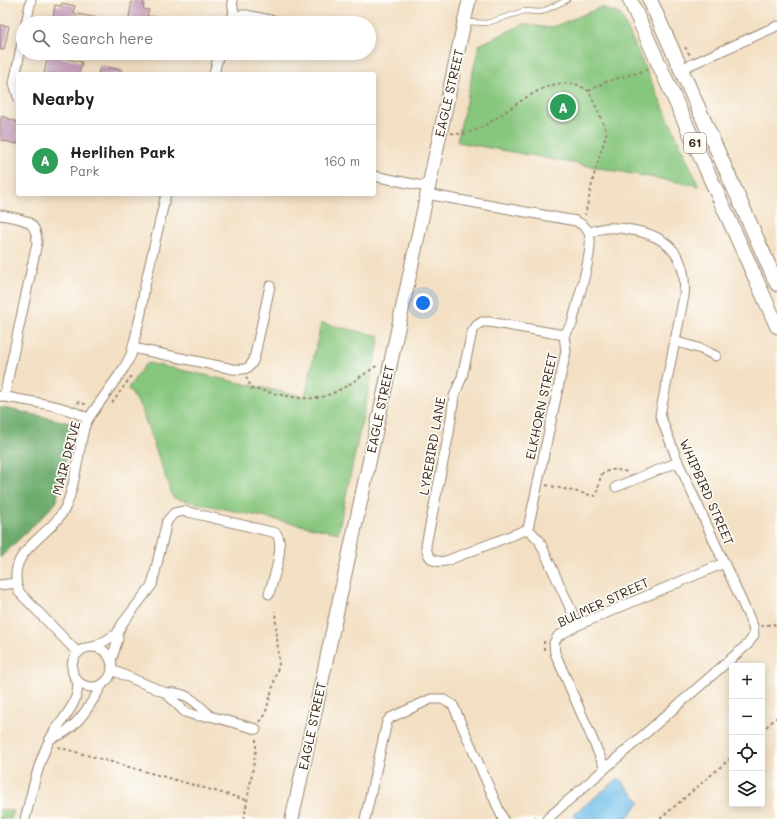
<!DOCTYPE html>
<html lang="en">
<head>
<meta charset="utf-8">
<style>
  body { margin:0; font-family:Mali,sans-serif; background:#f6f6f6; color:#202124 }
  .controls { position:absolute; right:12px; bottom:12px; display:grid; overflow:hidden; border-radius:4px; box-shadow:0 2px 10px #0003 }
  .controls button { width:36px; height:36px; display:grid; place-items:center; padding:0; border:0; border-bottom:1px solid #e0e0e0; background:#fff; color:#202124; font:20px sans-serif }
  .you { position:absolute; left:423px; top:303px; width:14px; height:14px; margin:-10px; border:3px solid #fff; border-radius:50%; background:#1a73e8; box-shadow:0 0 0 6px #1a73e833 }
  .badge { display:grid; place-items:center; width:26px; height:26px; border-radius:50%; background:#d93025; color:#fff; font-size:13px; font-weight:700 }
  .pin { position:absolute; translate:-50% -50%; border:2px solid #fff; box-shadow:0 1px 4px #0006 }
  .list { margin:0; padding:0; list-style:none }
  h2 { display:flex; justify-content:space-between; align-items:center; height:52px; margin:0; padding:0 16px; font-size:17px }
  h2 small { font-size:13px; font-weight:400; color:#757577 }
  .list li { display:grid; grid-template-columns:26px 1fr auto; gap:12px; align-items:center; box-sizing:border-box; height:72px; padding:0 16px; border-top:1px solid #e0e0e0 }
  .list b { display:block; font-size:15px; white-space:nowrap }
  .list p { margin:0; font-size:13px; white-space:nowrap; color:#757577 }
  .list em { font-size:13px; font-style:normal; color:#757577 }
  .icon { flex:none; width:22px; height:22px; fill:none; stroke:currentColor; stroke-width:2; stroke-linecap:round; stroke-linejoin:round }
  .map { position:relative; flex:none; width:777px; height:819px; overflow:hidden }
  .search { position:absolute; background:#fff; box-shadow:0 2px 10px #0003; left:16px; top:16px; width:360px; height:44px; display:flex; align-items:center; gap:10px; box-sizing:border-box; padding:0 14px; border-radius:22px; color:#757577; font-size:15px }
  .panel { position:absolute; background:#fff; box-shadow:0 2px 10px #0003; left:16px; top:72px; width:360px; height:124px; border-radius:4px }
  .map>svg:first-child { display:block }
  .green { fill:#86c67d; stroke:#60784e }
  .forest { fill:#6cab6c; stroke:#546a45 }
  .water { fill:#70bdea; stroke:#567484 }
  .building { fill:#c399b8 }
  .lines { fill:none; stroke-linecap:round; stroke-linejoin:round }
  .lane-casing { stroke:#978571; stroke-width:6 }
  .street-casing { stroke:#978571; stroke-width:11 }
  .secondary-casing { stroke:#978571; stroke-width:15 }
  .primary-casing { stroke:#978571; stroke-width:16 }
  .path { stroke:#978571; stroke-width:2; stroke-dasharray:3 3; stroke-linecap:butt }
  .lane { stroke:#fff; stroke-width:4.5 }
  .street { stroke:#fff; stroke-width:9 }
  .secondary { stroke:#fff; stroke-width:13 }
  .primary { stroke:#fff; stroke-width:14 }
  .labels { text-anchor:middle; stroke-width:3.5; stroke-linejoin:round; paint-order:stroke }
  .shield { fill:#fdfcf7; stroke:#75695f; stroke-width:1 }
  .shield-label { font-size:12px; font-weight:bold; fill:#3b2a1e }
  .street-label { font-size:13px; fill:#3b2a1e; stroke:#fdfcf7 }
</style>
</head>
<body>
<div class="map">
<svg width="777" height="819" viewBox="0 0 777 819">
  <rect width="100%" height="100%" fill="#fdfcf7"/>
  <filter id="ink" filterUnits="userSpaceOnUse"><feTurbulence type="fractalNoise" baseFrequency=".025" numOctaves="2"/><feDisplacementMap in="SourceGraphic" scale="8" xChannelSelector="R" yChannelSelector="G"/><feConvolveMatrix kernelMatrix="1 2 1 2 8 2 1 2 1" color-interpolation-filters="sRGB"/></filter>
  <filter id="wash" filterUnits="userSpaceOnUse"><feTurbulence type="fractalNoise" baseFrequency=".012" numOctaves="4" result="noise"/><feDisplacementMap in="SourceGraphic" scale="16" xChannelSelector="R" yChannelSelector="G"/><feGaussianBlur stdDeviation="0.9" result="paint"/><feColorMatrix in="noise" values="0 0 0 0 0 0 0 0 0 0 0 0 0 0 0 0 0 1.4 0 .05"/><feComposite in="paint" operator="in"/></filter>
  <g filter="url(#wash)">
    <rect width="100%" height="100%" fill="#f3e0c4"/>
    <g class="green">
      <path d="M602,7l19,8 78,171 -242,-44 22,-97 45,-21 26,4z"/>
      <path d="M321,323l59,13 -42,197 -165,-35 -32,-90 -13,-20 16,-22 5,-3 156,34z"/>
      <path d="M0,809l14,2 -3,8h-11z"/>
    </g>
    <path class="forest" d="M0,407l67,15 4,2 1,7 -16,72 -56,55z"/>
    <path class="water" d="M619,778l21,24 -14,17h-50l-2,-5z"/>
    <g id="blocks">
      <g class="building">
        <path d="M132,0l12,1 -1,8 6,1 -2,6 16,3 -1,4h-34z"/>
        <path d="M62,3l13,3 -2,7 30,6 -1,4h-50l3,-18 6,1z"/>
        <path d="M0,25l9,1 -5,24 -4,-1z"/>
        <path d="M48,55l34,7 -3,12h-35z"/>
        <path d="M100,66l22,4v4h-24z"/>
        <path d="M2,116l16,6v22l-18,-4v-19z"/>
      </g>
    </g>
  </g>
  <g filter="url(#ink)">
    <use href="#blocks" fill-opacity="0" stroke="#978571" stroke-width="1"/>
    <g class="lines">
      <g class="lane-casing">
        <path id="lane" d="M466,22l21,1 37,-12 17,1 26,-12"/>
      </g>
      <g class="street-casing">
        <g id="street">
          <path d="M234,15h12l39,8"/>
          <path d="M26,23l5,-23"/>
          <path d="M227,23l7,-8 -2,-15"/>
          <path d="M681,69l96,-43"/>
          <path d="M214,74l5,-21"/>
          <path d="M18,97l-4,-14 9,-46"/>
          <path d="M374,176l54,11"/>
          <path d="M426,194l150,27c5,3 11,6 13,12 6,16 -13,72 -17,91l-8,11 2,16 -38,178 11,11 39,85"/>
          <path d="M0,215c21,4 37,3 37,28l-33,154"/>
          <path d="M674,341l27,8 15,7"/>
          <path d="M133,348l100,21c10,1 17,1 21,-10l16,-73"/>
          <path d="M0,396c26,5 67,9 88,23"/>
          <path d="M616,487l62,-25"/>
          <path d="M528,529l-82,32c-13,2 -19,-3 -20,-16l23,-112 5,-37 8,-19 10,-45 5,-7 5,-3h7l75,13"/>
          <path d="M0,585l16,-2"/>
          <circle cx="92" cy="667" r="20"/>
          <path d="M94,647l23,-13"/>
          <path d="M78,653l-59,-61c-16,-43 33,-54 47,-86 9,-19 13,-56 18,-78l4,-9 36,-51 7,-13 10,-42 3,-23 22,-96"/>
          <path d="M111,661l7,-22 -1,-5 5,-10 30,-39 15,-64 7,-8 10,-2 92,22c10,13 -3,46 -7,61"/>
          <path d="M112,670l54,23c20,-2 30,9 44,23"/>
          <path d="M166,693l19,19 12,4h13l46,13"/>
          <path d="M52,738c24,-7 38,-33 50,-53"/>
          <path d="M605,768l-50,-115 -1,-10 4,-7 20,-11 146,-62"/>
          <path d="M25,819c7,-27 15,-67 31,-90 10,-14 25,-30 21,-49"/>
          <path d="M365,819l22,-97 3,-4 41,-19h11l11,6 50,114"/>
          <path d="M547,819l201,-175 6,-9 -1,-9 -75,-164 -18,-47 24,-119c4,-39 -15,-60 -52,-66 -16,-3 -28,-4 -43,3"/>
        </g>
      </g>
      <g class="secondary-casing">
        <path id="secondary" d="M292,819l177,-819"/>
      </g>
      <g class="primary-casing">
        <g id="primary">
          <path d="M630,0l147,326"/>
          <path d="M650,0l127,284"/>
        </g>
      </g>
      <g class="path">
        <path d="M685,47l5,8"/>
        <path d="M589,91l16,-9 45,-13"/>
        <path d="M451,133c38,9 78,-58 124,-49 5,1 10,5 14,7l18,41 -12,39 -10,44"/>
        <path d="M246,377l6,12c20,3 53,14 73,7 19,-6 37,-21 53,-31"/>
        <path d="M77,402l8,2 3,-2"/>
        <path d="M112,403l21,-29"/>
        <path d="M546,485l49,11 3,-7 3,-14c9,-7 15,-6 26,-3"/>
        <path d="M761,626l12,-2 4,2"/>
        <path d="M544,641v9"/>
        <path d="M260,722l5,-7 14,-51 -4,-53"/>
        <path d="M762,731l15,-14"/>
        <path d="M58,747l189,53"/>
        <path d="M244,819l12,-69v-12"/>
        <path d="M534,819l4,-4"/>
        <path d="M660,819l72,-62"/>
      </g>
      <use href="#lane" class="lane"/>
      <use href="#street" class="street"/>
      <use href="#secondary" class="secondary"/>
      <use href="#primary" class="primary"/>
    </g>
  </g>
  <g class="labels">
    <rect class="shield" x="684" y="133" width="22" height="20" rx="3"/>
    <g class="shield-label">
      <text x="695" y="147">61</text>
    </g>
    <g class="street-label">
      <text transform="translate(449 93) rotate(-77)" y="5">EAGLE STREET</text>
      <text transform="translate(541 406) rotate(-78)" y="5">ELKHORN STREET</text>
      <text transform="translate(380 409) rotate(-78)" y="5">EAGLE STREET</text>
      <text transform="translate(432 446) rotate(-80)" y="5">LYREBIRD LANE</text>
      <text transform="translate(66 458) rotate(-75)" y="5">MAIR DRIVE</text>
      <text transform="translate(707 492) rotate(66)" y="5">WHIPBIRD STREET</text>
      <text transform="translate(603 602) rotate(-25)" y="5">BULMER STREET</text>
      <text transform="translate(312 726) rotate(-78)" y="5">EAGLE STREET</text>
    </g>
  </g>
</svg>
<div class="controls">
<button>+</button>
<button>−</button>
<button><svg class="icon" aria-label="locate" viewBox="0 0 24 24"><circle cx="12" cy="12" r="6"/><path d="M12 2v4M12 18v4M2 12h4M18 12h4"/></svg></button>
<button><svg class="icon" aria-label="layers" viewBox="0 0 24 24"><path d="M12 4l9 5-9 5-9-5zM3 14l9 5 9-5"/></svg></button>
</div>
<div class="you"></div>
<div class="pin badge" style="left:563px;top:107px;background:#2e9e5b">A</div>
<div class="search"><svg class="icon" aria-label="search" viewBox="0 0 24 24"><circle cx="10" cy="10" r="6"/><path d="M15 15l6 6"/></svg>Search here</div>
<section class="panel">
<h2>Nearby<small></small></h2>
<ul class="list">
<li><span class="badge" style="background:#2e9e5b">A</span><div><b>Herlihen Park</b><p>Park</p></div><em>160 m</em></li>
</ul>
</section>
</div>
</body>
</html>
